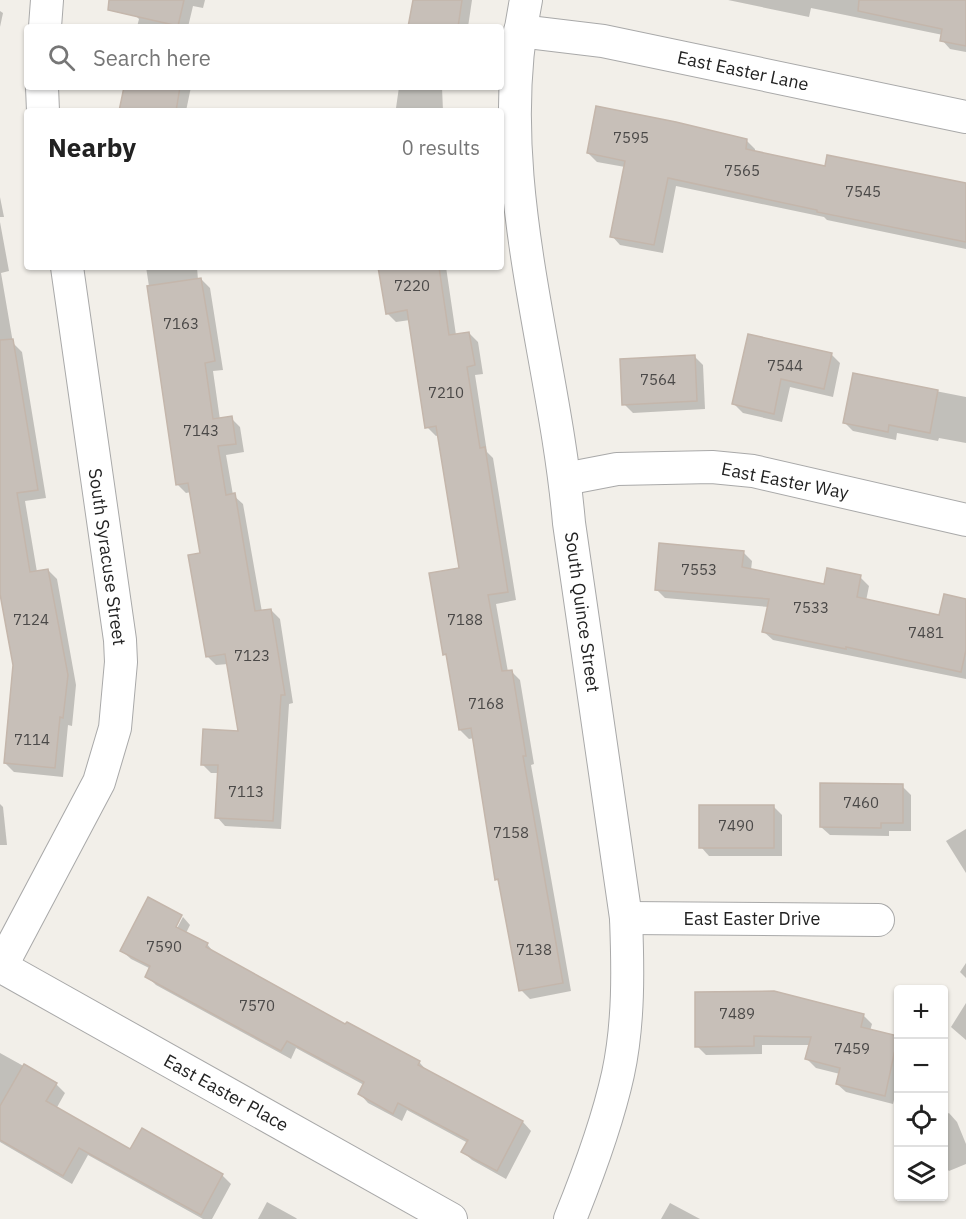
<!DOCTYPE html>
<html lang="en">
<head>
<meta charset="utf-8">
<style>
  body { margin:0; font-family:"IBM Plex Sans",sans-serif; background:#f6f6f6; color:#222 }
  .controls { position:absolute; right:18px; bottom:18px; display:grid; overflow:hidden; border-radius:6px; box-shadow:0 2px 4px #0004 }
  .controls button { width:54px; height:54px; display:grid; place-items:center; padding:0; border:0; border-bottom:2px solid #e0e0e0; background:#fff; color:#222; font:30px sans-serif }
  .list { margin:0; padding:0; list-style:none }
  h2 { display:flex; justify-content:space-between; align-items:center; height:78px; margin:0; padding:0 24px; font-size:26px }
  h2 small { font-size:20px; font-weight:400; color:#767676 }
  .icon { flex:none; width:33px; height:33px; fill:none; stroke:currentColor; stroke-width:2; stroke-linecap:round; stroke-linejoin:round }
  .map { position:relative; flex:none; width:966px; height:1219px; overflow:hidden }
  .search { position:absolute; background:#fff; box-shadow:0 2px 4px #0004; left:24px; top:24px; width:480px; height:66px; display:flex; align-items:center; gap:15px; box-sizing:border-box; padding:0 21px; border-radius:6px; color:#767676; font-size:22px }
  .panel { position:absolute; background:#fff; box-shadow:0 2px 4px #0004; left:24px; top:108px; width:480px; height:162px; border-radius:6px }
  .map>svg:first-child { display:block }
  .shadow { fill:#0003 }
  .building { fill:#c7bfb8; stroke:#c4b6ab; stroke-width:1.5 }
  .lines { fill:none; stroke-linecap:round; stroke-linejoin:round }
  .minor-casing { stroke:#a9a9a9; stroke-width:34 }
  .minor { stroke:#fff; stroke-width:32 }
  .labels { text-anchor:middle; stroke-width:5; stroke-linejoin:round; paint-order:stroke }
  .number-label { font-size:15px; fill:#4b4948 }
  .street-label { font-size:18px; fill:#222; stroke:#fff }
</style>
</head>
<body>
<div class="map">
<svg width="966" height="1219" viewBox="0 0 966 1219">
  <rect width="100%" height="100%" fill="#f2efe9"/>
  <g class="shadow">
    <path d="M140,0h65l-2,8 -10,-2 -5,21h-51l2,-8 -3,-3z"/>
    <path d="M414,0h58l-4,27h-58z"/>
    <path d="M728,0h238v52l-16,-3 -8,-9 1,-5 -132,-27 -2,9z"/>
    <path d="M0,11l3,2 -3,14z"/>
    <path d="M125,87h66l-5,24h-65z"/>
    <path d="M399,87h43l1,24h-59v-3h12z"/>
    <path d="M746,140l9,9v3l72,16 139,17v64l-139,-29 -3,-3 -148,-31 -13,67 -43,-8 -8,-9 13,-69 -28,-5 -9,-9z"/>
    <path d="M0,197l4,20h-4z"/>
    <path d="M0,222l9,49 -8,2 12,70 9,9 24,146 -21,3 12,71 11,-2 9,9 19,106 -4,41 -4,-1 -5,52 -49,-5 -9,-9 10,-98 -15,-79z"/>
    <path d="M146,267h51l1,13 3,-1 9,9 13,82 -10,1 7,49 11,-2 9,9 4,25 -18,3 7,40 10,9 19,108 9,-2 9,9 13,84 -4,1 -8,125 -56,-3 -8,-9 2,-44h-8l-9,-9 37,-31 -11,-69 -12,1 -8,-8 -6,-103 -11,-62 -5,1 -9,-9 -11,-88z"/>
    <path d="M380,267h66l10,68 13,-2 9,9 5,32 -8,1 12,77 6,6 23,142 -20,4 12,68 3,-1 9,9 14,84 -3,1 40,226 -41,8 -9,-9 -20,-107 -5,-4 -22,-141 -5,1 -9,-9 -12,-72 -3,-4 16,-85 -22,-134 -3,1 -9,-9 -17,-107 -14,2 -9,-9z"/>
    <path d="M749,336l82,18 9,9 -7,34 -43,-10 -8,35 -39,-9 -9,-9z"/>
    <path d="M694,356l9,9 2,44 -72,4 -9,-9z"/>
    <path d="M854,375l112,22v46l-27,-5 -1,3 -41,-8 -1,7 -43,-9 -9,-9z"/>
    <path d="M743,552l9,9 -1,9 74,16 35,-9 9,9 -3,15 74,16 26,-17v79l-193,-39 -9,-8 5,-25 -104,-9 -9,-9z"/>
    <path d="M902,786l9,9v36h-22v5l-59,-1 -9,-8z"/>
    <path d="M0,804l3,3 4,38h-7z"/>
    <path d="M773,806l9,9v41h-73l-8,-9z"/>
    <path d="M966,829v44l-20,-32z"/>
    <path d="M149,899l33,18h-2l-9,16 3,1 9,-17 7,8 -4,8 21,11 8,10 131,72 1,-2 73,39 8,9 95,50 8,9 -25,48 -34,-19 -9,-8 5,-9 -61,-33 -5,11 -34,-18 -8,-9 4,-9 -68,-37 -5,11 -135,-74 -9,-9 4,-7 -20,-10 -9,-8z"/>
    <path d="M966,963v15l-6,-6z"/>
    <path d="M966,1003v37l-15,-13z"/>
    <path d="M863,1015l9,9 -2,7 28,6v46l-5,21 -47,-12 -9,-8 3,-10 -24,-6 -9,-9 3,-14h-48v9l-56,1 -9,-9z"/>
    <path d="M0,1053l56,31 9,9 -9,16 75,42 91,24 9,9 -19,35h-9l-115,-64 -16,29 -72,-42z"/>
    <path d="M949,1113l8,9 9,22v20l-17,7 -5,-5v-51z"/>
    <path d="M267,1202l29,16 1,1h-39z"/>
    <path d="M670,1203l30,16h-39z"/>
  </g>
  <g class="building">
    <path d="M109,0h75l-6,26 -70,-16z"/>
    <path d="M413,0h49l-4,27h-50z"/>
    <path d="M859,0h107v46l-26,-5 2,-12 -84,-18z"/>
    <path d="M124,87h56l-4,24h-57z"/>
    <path d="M596,106l80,16 71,17 -1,10 79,17 2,-11 139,28v59l-149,-30v-2l-149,-32 -14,67 -44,-8 15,-76 -38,-8z"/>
    <path d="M378,267h61l10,68 20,-3 6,33 -8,2 13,81 5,-1 23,145 -20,3 14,76 10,-1 14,86h-3l40,227 -44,8 -21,-112 -3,1 -24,-152 -12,2 -13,-76 -3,1 -14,-82 30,-5 -23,-142 -11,2 -18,-118 -21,4z"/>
    <path d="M201,278l14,83 -10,2 8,56 19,-3 4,28 -18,2 8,49 9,-2 20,118 16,-2 14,86h-4l-8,126 -58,-3 3,-53h-17l2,-36 35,2 -13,-77 -19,3 -18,-102 12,-2 -12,-70 -12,2 -29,-199z"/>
    <path d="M748,334l84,19 -8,36 -43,-10 -7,35 -42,-10z"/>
    <path d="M13,339l25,151 -21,3 13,79 18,-3 20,106 -5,43 -3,-1 -5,51 -51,-5 9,-98 -13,-71v-254z"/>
    <path d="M695,355l2,46 -75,4 -2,-46z"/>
    <path d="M853,373l85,17 -8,43 -41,-8 -1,7 -45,-9z"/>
    <path d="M659,543l85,8 -2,16 82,17 3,-16 34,7 -4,22 82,18 5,-21 22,5v51l-5,22 -115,-25v2l-84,-17 7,-33 -114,-9z"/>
    <path d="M820,783l83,1v39h-22v5l-61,-1z"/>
    <rect x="699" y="805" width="75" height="43"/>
    <path d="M148,897l34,18 -6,12 32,16 -2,4 139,77 2,-2 73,39 -2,4 105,56 -26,50 -36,-19 7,-12 -70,-37 -5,11 -35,-20 6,-12 -77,-41 -6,10 -136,-74 5,-11 -30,-15z"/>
    <path d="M774,991l90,23 -3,13 37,9 -13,60 -49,-12 4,-16 -35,-9 6,-22 -57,-1v10l-59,1v-55z"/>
    <path d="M24,1064l33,19 -11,18 84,48 12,-21 81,46 -22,41 -122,-67 -16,28 -63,-36v-34z"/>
  </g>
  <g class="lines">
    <g class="minor-casing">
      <g id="minor">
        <path d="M526,0c-37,175 28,350 43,523l57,395c2,51 3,105 -8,156 -11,50 -29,98 -48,145"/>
        <path d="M45,27l2,-27"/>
        <path d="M520,31l83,10 363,76"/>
        <path d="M42,87l1,24"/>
        <path d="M565,479l52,-10 95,-2 41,4 213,49"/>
        <path d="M626,918l252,2"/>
        <path d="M0,966l451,253"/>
        <path d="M1,967l98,-185 16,-54 6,-66 -1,-22 -53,-373"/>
      </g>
    </g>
    <use href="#minor" class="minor"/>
  </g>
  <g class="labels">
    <g class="number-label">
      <text x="631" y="143">7595</text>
      <text x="742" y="176">7565</text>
      <text x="863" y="197">7545</text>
      <text x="412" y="291">7220</text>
      <text x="181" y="329">7163</text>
      <text x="785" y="371">7544</text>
      <text x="658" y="385">7564</text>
      <text x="446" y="398">7210</text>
      <text x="201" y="436">7143</text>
      <text x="699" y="575">7553</text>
      <text x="811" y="613">7533</text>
      <text x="31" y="625">7124</text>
      <text x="465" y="625">7188</text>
      <text x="926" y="638">7481</text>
      <text x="252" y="661">7123</text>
      <text x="486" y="709">7168</text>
      <text x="32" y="745">7114</text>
      <text x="246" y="797">7113</text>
      <text x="861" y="808">7460</text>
      <text x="736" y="831">7490</text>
      <text x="511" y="838">7158</text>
      <text x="164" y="952">7590</text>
      <text x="534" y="955">7138</text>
      <text x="257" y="1011">7570</text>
      <text x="737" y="1019">7489</text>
      <text x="852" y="1054">7459</text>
    </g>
    <g class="street-label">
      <text transform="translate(743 71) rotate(12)" y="6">East Easter Lane</text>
      <text transform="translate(785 481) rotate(11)" y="6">East Easter Way</text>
      <text transform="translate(107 557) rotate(82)" y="6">South Syracuse Street</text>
      <text transform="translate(582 612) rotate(82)" y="6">South Quince Street</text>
      <text x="752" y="925">East Easter Drive</text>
      <text transform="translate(226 1093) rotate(29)" y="6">East Easter Place</text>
    </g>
  </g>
</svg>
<div class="controls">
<button>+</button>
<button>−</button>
<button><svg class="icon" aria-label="locate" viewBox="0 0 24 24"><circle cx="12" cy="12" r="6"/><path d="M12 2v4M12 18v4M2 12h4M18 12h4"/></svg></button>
<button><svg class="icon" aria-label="layers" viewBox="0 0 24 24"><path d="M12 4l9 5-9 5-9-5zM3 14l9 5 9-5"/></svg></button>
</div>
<div class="search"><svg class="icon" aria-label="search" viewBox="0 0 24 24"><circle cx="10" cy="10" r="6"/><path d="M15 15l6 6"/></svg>Search here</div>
<section class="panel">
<h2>Nearby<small>0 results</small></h2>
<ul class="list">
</ul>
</section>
</div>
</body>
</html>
